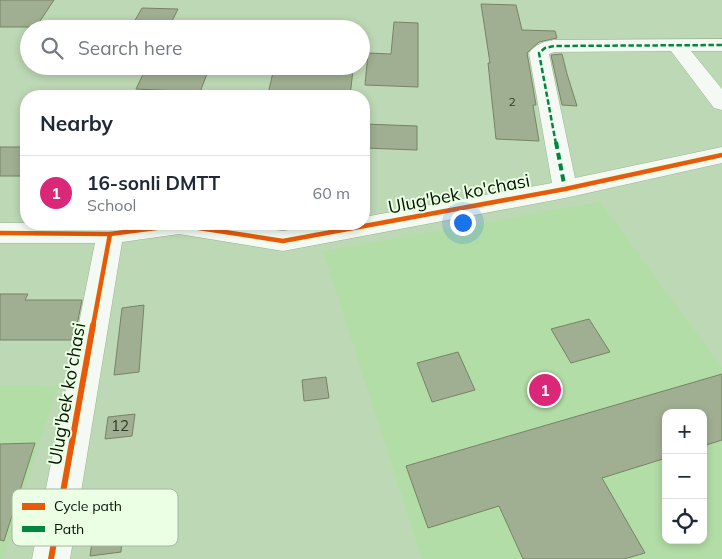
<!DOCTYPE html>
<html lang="en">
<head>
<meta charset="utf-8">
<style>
  body { margin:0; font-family:Mulish,sans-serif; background:#f2f2f3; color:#1f2937 }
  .controls { position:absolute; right:15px; bottom:15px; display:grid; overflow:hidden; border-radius:10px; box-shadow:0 2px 8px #0003 }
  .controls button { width:45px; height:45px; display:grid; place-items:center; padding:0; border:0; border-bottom:1px solid #e0e1e3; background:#fff; color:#1f2937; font:25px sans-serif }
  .you { position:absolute; left:462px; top:222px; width:18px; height:18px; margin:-12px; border:4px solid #fff; border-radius:50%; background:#1a73e8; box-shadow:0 0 0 8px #1a73e833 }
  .badge { display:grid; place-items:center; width:32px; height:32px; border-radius:50%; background:#db2777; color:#fff; font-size:16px; font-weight:700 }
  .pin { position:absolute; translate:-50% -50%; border:2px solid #fff; box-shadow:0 1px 5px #0006 }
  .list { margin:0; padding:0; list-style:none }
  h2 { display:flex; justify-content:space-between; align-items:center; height:65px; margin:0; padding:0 20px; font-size:21px }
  h2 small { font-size:16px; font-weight:400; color:#747a83 }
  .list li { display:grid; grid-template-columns:32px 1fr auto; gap:15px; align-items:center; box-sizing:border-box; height:75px; padding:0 20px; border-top:1px solid #e0e1e3 }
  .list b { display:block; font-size:19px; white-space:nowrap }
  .list p { margin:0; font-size:16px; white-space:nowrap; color:#747a83 }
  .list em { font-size:16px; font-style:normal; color:#747a83 }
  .icon { flex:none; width:28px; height:28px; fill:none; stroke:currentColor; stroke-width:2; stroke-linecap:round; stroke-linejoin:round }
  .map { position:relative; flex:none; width:722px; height:559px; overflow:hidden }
  .search { position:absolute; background:#fff; box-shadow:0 2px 8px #0003; left:20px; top:20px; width:350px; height:55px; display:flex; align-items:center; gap:12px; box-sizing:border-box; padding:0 18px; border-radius:28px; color:#747a83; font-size:19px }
  .panel { position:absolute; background:#fff; box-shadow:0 2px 8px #0003; left:20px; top:90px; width:350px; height:140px; border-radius:20px }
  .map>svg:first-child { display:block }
  .built { fill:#b3dda6; fill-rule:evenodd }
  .building { fill:#a0af91; stroke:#768464 }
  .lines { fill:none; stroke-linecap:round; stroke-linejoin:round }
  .minor-casing { stroke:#9db397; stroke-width:1 }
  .minor { fill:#f5f9f4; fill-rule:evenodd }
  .quiet-far1 { stroke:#00873e; stroke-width:2.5; stroke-dasharray:5.5 2.5; stroke-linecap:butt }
  .quiet { stroke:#00873e; stroke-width:4; stroke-dasharray:7 4; stroke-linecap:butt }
  .cycleway-far1-casing { stroke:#eaffe4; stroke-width:8 }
  .cycleway-casing { stroke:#eaffe4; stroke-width:9 }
  .cycleway-far1 { stroke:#e8590c; stroke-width:4.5 }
  .cycleway { stroke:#e8590c; stroke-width:6 }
  .labels { text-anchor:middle; stroke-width:4; stroke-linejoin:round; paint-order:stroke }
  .far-number-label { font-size:12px; fill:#2b3b25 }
  .number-label { font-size:15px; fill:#2b3b25 }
  .street-label { font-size:18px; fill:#041401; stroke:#eaffe4 }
  .key { fill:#eaffe4; stroke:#a5b8a0; stroke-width:1 }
  .key-label { font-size:14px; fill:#041401 }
</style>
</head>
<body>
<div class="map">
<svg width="722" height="559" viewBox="0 0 722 559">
  <rect width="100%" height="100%" fill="#bdd8b5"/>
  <g class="built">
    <path d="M600,202l122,165v192h-300l-99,-308zM666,413h37v127h-37z"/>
    <path d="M0,385l58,1 -55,173h-3z"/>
  </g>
  <g class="building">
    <path d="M0,0h54l-18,27h-36z"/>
    <path d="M481,4l35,1 6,25 33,1 2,7 -18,4 -12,11 9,52h-3l6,36 -43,-2 -8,-76h2z"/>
    <path d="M142,8l36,1 -10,20h-38z"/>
    <path d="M394,22l24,1v64l-53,-2 3,-32 23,1z"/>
    <path d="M562,54l5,20 10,32 -15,-1 -11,-50z"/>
    <path d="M147,66h63l-10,26 -64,-3z"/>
    <path d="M274,68l79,2 -3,26 -82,-2z"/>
    <path d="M364,124l53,2v24l-53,-2z"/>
    <rect x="0" y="147" width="26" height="29"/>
    <path d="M0,294h28l-3,6h57l-8,40h-74z"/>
    <path d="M144,305l-5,67 -25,3 8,-67z"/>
    <path d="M589,319l21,33 -39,11 -20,-34z"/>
    <path d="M458,352l17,38 -43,12 -15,-39z"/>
    <path d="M722,374v66l-19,6v-33h-37v45l-64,20 43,75 -21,6h-101l-24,-53 -71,22 -22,-62z"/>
    <path d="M326,377l3,21 -25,3 -2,-21z"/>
    <path d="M135,414l-3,22 -27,3 3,-22z"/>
    <path d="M35,443l-31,98 -4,-1v-96z"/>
    <path d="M123,524l-2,28 -31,4 4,-28z"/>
  </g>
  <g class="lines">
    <g class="minor-casing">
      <path id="minor" d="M722,39v12h-31l31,38v21l-8,-2 -43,-57 -117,1 -5,2 26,124 147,-31v16l-157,35 -282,53 -104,-17 -57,8 -52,317h-38l63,-316h-95v-20l233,1 50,7 41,-7h40v-7l188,-34 -23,-130c7,-9 14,-11 25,-13z"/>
    </g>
    <use href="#minor" class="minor"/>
    <path class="quiet-far1" d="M556,144l-17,-91 6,-5 9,-2 168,-1"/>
    <path class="quiet" d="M556,142l9,47"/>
    <g class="cycleway-far1-casing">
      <g id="cycleway-far1">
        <path d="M0,233l110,1 -17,92"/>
        <path d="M110,234l69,-9 104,16 282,-52 157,-34"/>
      </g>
    </g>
    <g class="cycleway-casing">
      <path id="cycleway" d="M51,559l42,-234"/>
    </g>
    <use href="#cycleway-far1" class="cycleway-far1"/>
    <use href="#cycleway" class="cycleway"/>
  </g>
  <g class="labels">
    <g class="far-number-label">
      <text x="512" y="106">2</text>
    </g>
    <g class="number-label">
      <text x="120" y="431">12</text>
    </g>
    <g class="street-label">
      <text transform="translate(459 194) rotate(-11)" y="6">Ulug'bek ko'chasi</text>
      <text transform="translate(67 394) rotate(-80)" y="6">Ulug'bek ko'chasi</text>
    </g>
  </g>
  <rect x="12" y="489" width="166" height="57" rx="8" class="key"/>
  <rect x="22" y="503" width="23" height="7" fill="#e8590c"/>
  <rect x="22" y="526" width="23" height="6" fill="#00873e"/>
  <g class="key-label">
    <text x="54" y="511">Cycle path</text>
    <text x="54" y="534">Path</text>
  </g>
</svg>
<div class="controls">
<button>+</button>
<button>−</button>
<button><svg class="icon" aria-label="locate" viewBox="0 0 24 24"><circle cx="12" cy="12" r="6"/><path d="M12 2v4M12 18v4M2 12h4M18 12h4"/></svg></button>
</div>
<div class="you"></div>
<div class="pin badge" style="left:545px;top:390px">1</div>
<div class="search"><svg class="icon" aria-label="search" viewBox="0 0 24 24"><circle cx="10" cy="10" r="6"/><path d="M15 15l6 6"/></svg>Search here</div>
<section class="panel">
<h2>Nearby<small></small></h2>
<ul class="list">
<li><span class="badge">1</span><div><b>16-sonli DMTT</b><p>School</p></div><em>60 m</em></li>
</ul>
</section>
</div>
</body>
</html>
